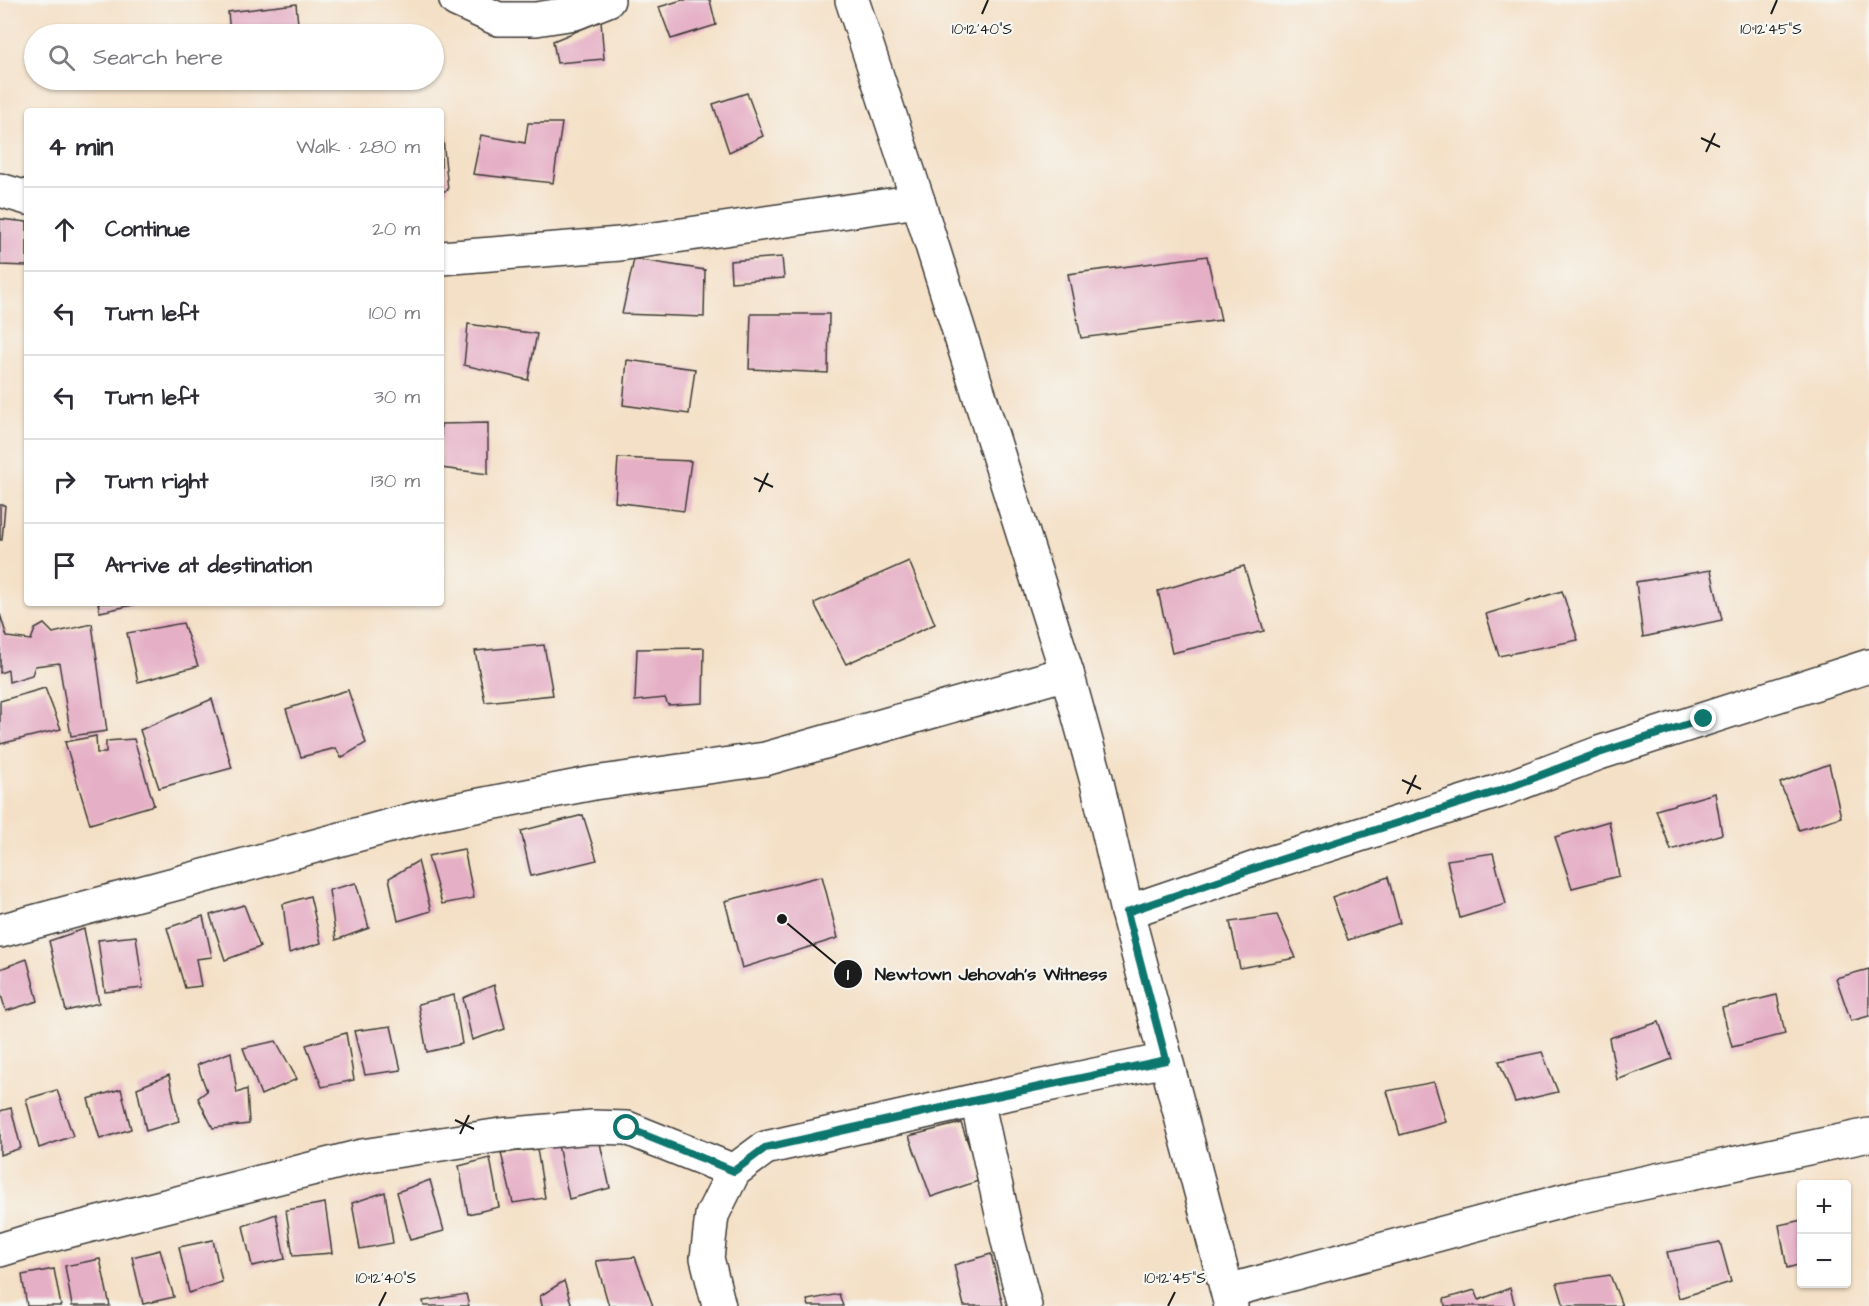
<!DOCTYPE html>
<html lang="en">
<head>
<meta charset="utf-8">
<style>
  body { margin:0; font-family:"Architects Daughter",sans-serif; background:#f2f2f3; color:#2b2b33 }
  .controls { position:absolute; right:18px; bottom:18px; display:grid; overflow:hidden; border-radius:6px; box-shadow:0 2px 4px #0004 }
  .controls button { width:54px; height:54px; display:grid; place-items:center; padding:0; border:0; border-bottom:2px solid #e1e1e2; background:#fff; color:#2b2b33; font:30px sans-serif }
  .stop { position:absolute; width:18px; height:18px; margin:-14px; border:4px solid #0f766e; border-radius:50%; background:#fff }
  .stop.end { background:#0f766e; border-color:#fff; box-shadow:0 2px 6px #0008 }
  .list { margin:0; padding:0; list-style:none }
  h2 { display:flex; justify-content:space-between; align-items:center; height:78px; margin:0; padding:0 24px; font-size:26px }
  h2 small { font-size:20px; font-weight:400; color:#7c7c81 }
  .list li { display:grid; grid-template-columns:39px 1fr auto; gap:18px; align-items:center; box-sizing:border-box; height:84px; padding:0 24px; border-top:2px solid #e1e1e2 }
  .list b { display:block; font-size:22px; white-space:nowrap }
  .list em { font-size:20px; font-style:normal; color:#7c7c81 }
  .icon { flex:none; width:33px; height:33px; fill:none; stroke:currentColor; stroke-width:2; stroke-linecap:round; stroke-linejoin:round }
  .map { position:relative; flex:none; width:1869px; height:1306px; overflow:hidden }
  .search { position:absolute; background:#fff; box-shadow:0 2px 4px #0004; left:24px; top:24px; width:420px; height:66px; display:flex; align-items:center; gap:15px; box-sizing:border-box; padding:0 21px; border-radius:33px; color:#7c7c81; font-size:22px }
  .panel { position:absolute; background:#fff; box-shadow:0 2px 4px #0004; left:24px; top:108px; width:420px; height:498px; border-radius:6px }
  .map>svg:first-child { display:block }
  .building { fill:#e5afc5 }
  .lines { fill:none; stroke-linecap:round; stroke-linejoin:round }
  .minor-casing { stroke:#3c3936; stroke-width:36 }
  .minor { stroke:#fff; stroke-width:33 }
  .route { stroke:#0f766e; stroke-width:8 }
  .ticks { fill:none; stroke:#1c1c1c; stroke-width:2 }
  .ticks-label { font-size:15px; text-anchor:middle; fill:#1c1c1c; stroke:#f6f6f2; stroke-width:4.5; stroke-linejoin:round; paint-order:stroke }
  .leader { fill:none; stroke:#1c1c1c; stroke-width:2 }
  .callout-dot { fill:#1c1c1c; stroke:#f6f6f2; stroke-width:2 }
  .mark-label { font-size:18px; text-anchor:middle; font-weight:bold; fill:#fff }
  .callout-label { font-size:18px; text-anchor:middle; font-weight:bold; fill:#1c1c1c; stroke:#f6f6f2; stroke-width:4.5; stroke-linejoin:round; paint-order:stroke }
</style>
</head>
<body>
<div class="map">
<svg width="1869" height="1306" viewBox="0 0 1869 1306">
  <rect width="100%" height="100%" fill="#f6f6f2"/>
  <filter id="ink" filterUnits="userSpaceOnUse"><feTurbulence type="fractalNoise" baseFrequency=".0167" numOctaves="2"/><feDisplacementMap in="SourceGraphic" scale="12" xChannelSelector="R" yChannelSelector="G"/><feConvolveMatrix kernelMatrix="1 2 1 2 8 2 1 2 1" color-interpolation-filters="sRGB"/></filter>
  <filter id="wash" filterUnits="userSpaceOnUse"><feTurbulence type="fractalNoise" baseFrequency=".008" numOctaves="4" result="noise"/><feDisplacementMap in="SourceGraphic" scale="24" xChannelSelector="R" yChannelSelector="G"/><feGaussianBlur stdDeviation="1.35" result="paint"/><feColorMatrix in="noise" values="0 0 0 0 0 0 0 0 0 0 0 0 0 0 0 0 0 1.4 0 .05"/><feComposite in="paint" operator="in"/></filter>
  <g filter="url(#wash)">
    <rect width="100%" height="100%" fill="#f4e0c6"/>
    <g id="blocks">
      <g class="building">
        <path d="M682,0h28l6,25 -45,14 -12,-32z"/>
        <path d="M296,4l3,30h-69l-2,-22z"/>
        <path d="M601,21l3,38 -47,4 -4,-22z"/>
        <path d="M747,93l16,43 -34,16 -16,-48z"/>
        <path d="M528,123h34l-9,60 -80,-9 8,-39 44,8z"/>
        <path d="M441,139h2l5,51 -7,2z"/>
        <path d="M0,219l27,3v44l-27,-1z"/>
        <path d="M1207,256l14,64 -140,18 -13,-64z"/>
        <path d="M782,257l2,21 -53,4 -1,-21z"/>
        <path d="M634,259l71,11 -1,47 -82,-3z"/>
        <path d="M751,314h78l-1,59 -79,-4z"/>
        <path d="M468,324l69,10 -9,46 -64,-15z"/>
        <path d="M627,360l68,9 -6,45 -66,-9z"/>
        <path d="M488,423v51l-47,-6v-44z"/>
        <path d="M618,458l73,3 -7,50 -69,-9z"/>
        <path d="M0,505h5l-3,35h-2z"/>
        <path d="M909,561l26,63 -89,40 -32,-61z"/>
        <path d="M1244,566l20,65 -92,22 -14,-62z"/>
        <path d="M1711,570l11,50 -79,17 -7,-55z"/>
        <path d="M1562,591l16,49 -79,16 -13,-42z"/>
        <path d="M98,603h40v1l-38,8z"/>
        <path d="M0,614l7,23 24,3 4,-11 9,-5 9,9 39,-9 15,107 -36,5 -12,-73 -24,3 -3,9 -23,7 -1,-12 -8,3z"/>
        <path d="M183,623l15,43 -60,16 -11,-49z"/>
        <path d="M544,645l9,50 -68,7 -10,-51z"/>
        <path d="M704,648l-1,55 -35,2 -3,-7 -30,3 2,-52z"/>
        <path d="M45,688l16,41 -61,15v-43z"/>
        <path d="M348,690l18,53 -25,15 -5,-10 -35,9 -15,-48z"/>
        <path d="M212,699l20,69 -73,20 -19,-58z"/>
        <path d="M96,736l1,17h9v-12l28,-2 20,66 -64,19 -25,-82z"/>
        <path d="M1829,764l12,53 -42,13 -19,-47z"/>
        <path d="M1715,793l7,41 -51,16 -15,-40z"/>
        <path d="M583,815l14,45 -66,16 -10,-45z"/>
        <path d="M1609,821l10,55 -47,12 -17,-51z"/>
        <path d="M464,849l10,49 -32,6 -14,-48z"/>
        <path d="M1493,853l13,51 -46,14 -13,-58z"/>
        <path d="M418,861l13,50 -33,10 -9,-43z"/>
        <path d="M822,876l16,62 -96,30 -17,-67z"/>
        <path d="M1388,877l12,46 -52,17 -16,-43z"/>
        <path d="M356,883l13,45 -33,12 -7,-50z"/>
        <path d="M310,896l11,47 -32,10 -6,-49z"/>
        <path d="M244,905l16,42 -35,13 -15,-45z"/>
        <path d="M1277,915l19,43 -56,10 -10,-46z"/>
        <path d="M203,916l9,41 -16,2 5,27 -16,2 -18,-60z"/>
        <path d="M84,929l15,74 -33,8 -17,-70z"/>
        <path d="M136,936l7,52 -38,4 -7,-52z"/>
        <path d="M27,959l11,42 -32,10 -6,-19v-23z"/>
        <path d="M1869,969v47l-18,5 -15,-43z"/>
        <path d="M494,985l11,44 -33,11 -9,-42z"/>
        <path d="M454,995l8,49 -35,8 -9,-48z"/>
        <path d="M1777,995l8,39 -53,13 -10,-39z"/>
        <path d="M1659,1022l13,37 -55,21 -8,-42z"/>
        <path d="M391,1026l10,44 -36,5 -11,-44z"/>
        <path d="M346,1033l8,47 -32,7 -16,-42z"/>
        <path d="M276,1041l21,38 -36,16 -18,-47z"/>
        <path d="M231,1052l6,41 10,-4 2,35 -36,4 -15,-30 9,-7 -10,-26z"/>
        <path d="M1542,1052l16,40 -43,10 -16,-41z"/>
        <path d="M169,1075l10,46 -33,10 -9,-43z"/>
        <path d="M1434,1082l12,40 -46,13 -13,-44z"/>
        <path d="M121,1089l10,40 -31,10 -12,-40z"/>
        <path d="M57,1090l16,46 -34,12 -13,-49z"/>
        <path d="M11,1108l10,40 -21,7v-44z"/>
        <path d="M961,1123l20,57 -50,17 -22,-61z"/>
        <path d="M598,1134l12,54 -41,11 -12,-59z"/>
        <path d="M537,1149l8,49 -32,5 -12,-50z"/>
        <path d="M490,1158l9,49 -31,7 -9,-48z"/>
        <path d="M430,1180l14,51 -34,9 -13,-48z"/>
        <path d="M385,1192l8,51 -33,6 -8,-46z"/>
        <path d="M325,1203l7,50 -39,3 -7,-46z"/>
        <path d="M276,1214l9,45 -33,7 -9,-40z"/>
        <path d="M1802,1220v44l-15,4 -8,-43z"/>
        <path d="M213,1240l9,42 -33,11 -10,-46z"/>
        <path d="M1720,1242l11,40 -52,16 -12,-46z"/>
        <path d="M160,1250l14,47 -31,7 -11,-47z"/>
        <path d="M991,1254l12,52h-39l-10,-41z"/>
        <path d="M635,1257l18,49h-44l-13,-45z"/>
        <path d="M100,1259l10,47h-38l-7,-40z"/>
        <path d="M54,1269l7,37h-34l-5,-31z"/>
        <path d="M1610,1275l12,31h-58l-7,-23z"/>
        <path d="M564,1281l8,25h-30l-2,-10z"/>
        <path d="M1510,1288l5,18h-70l-1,-7 31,-9 4,10z"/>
        <path d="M466,1294l3,12h-45l-1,-5z"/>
        <path d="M839,1294l4,12h-34l-2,-6z"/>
      </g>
    </g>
  </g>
  <g filter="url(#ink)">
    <use href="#blocks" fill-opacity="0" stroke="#3c3936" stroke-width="1.5"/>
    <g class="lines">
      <g class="minor-casing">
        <g id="minor">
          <path d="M456,0l42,19h38l39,-6 33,-13"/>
          <path d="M852,0l66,201 149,472 29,105 31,134 104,394"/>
          <path d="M0,190l27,8"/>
          <path d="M441,258l179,-14 298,-43"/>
          <path d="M1127,912l143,-49 229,-72 100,-38 270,-87"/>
          <path d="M0,931l434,-117 160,-31 171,-24 302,-86"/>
          <path d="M977,1100l31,141 17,65"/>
          <path d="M0,1250l36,-11 326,-83 139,-21 91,-8 35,1 107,43"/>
          <path d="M1228,1291l349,-94 292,-62"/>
          <path d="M719,1306l-12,-48 5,-43 22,-44 31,-23 212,-48 189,-40"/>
        </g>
      </g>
      <use href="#minor" class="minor"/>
    </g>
  </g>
  <g class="lines" filter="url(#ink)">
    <path class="route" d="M627,1128l107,43 31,-23 212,-48 189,-40 -39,-148 143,-49 229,-72 100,-38 105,-34"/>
  </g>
  <path class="ticks" d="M982,14l6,-14M1771,14l6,-14M1701,138l19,9M1706,152l9,-19M754,478l19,9M759,492l9,-19M1402,780l19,9M1407,794l9,-19M455,1120l19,9M460,1134l9,-19M379,1306l7,-14M1168,1306l7,-14"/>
  <g class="ticks-label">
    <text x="982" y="34">10°12'40"S</text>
    <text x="1771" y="34">10°12'45"S</text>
    <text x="386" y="1283">10°12'40"S</text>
    <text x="1175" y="1283">10°12'45"S</text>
  </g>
  <path class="leader" d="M782 919L848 974"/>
  <g class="callout-dot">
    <circle cx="782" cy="919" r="6"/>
    <circle cx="848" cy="974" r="15"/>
  </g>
  <g class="mark-label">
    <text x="848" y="980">1</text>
  </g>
  <g class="callout-label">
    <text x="991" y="980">Newtown Jehovah's Witness</text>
  </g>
</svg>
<div class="controls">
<button>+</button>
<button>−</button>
</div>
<div class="stop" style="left:627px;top:1128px"></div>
<div class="stop end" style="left:1704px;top:719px"></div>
<div class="search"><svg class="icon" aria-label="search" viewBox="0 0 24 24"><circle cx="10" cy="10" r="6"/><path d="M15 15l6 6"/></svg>Search here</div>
<section class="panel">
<h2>4 min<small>Walk · 280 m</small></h2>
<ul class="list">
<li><svg class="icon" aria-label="ahead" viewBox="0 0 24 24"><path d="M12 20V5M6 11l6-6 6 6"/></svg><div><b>Continue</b></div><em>20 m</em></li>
<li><svg class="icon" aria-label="left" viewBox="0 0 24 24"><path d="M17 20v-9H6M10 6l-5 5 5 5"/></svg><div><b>Turn left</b></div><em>100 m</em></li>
<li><svg class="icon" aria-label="left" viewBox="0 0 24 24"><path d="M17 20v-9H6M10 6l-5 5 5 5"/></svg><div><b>Turn left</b></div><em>30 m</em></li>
<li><svg class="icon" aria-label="right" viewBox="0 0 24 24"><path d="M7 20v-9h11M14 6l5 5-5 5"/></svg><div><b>Turn right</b></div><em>130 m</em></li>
<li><svg class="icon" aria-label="arrive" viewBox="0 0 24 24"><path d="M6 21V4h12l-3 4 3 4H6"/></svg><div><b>Arrive at destination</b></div></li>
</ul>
</section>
</div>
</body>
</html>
